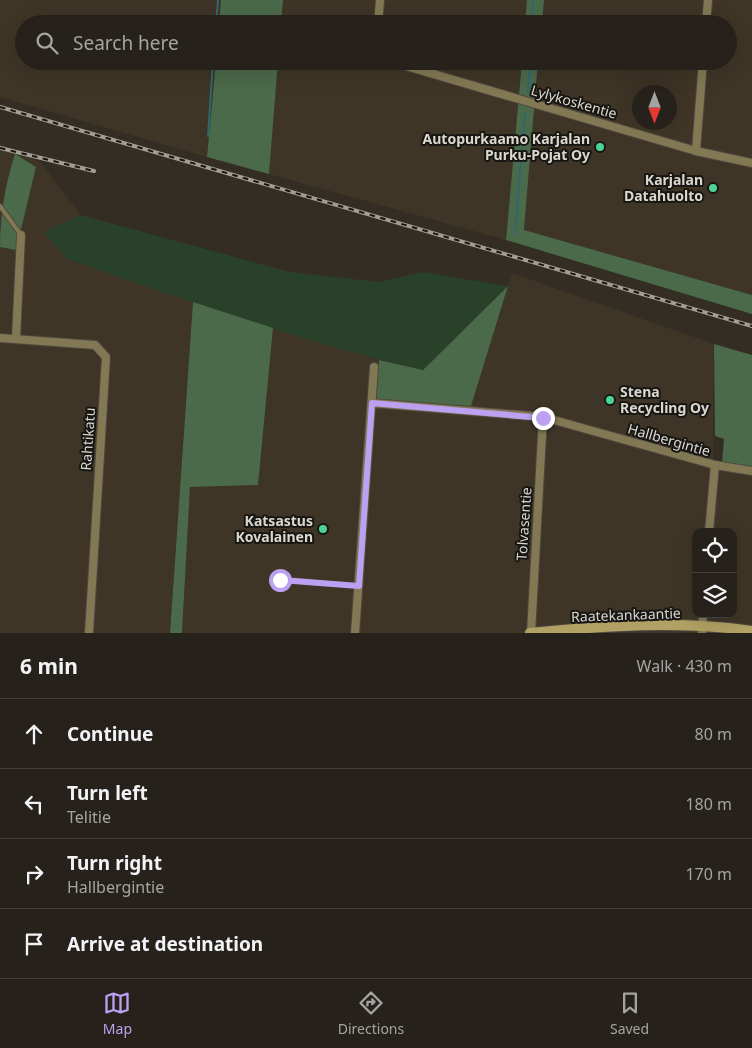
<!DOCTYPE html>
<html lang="en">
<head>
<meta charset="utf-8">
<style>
  body { margin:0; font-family:"Noto Sans",sans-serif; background:#322f28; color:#f1f3f6 }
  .controls { position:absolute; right:15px; bottom:15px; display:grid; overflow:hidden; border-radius:10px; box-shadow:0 5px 20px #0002 }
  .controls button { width:45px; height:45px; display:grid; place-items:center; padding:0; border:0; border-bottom:1px solid #423f3a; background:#26221b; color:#f1f3f6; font:25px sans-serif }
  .compass { position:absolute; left:632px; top:85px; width:45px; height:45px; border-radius:50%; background:#26221b; box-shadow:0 5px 20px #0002; rotate:180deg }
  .stop { position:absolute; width:15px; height:15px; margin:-11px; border:4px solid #bca0f2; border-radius:50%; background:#fff }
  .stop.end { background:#bca0f2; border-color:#fff; box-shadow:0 1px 5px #0008 }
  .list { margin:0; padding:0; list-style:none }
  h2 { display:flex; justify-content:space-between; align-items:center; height:65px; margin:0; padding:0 20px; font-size:21px }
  h2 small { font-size:16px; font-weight:400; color:#a4a4a3 }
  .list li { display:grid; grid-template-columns:32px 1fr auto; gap:15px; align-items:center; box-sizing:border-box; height:70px; padding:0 20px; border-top:1px solid #423f3a }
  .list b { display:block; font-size:19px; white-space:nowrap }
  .list p { margin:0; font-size:16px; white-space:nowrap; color:#a4a4a3 }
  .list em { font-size:16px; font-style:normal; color:#a4a4a3 }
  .icon { flex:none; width:28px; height:28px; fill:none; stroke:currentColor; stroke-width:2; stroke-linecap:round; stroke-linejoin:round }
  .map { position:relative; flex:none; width:752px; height:633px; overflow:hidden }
  .search { position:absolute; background:#26221b; box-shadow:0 5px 20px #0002; left:15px; right:15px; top:15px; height:55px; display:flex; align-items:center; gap:12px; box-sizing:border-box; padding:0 18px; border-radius:28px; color:#a4a4a3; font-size:19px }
  .sheet { height:345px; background:#26221b }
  nav { display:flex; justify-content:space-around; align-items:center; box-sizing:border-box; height:70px; border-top:1px solid #423f3a; background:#26221b; font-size:14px; color:#a4a4a3 }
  nav a { display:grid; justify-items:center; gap:2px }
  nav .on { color:#bca0f2 }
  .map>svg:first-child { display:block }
  .built { fill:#3e3526; fill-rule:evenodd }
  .green { fill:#284128 }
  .forest { fill:#4b6a4a }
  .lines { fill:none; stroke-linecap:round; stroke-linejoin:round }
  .stream { stroke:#2e6871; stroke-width:2 }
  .service-casing { stroke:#4e4840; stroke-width:6 }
  .minor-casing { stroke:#4e4840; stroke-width:10 }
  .secondary-casing { stroke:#4e4840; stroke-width:12 }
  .service { stroke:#827853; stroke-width:4 }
  .minor { stroke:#827853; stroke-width:8 }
  .secondary { stroke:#b1a164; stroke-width:10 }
  .rail-casing { stroke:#a29e97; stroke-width:4 }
  .rail { stroke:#181612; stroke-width:2; stroke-dasharray:5.5; stroke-linecap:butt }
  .route { stroke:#bca0f2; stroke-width:6 }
  .poi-dot { fill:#4dd39a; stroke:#181612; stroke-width:2 }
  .labels { text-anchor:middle; stroke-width:4; stroke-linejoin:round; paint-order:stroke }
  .street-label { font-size:14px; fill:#dad7d1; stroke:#181612 }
  .poi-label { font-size:14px; font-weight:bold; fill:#dad7d1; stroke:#181612; text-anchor:end }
</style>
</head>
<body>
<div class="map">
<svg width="752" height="633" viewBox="0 0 752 633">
  <rect width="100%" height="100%" fill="#332d24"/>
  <g class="built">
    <path d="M0,0h221l-2,24h-195v37h192l-9,96 -207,-60z"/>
    <path d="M283,0h244l-2,24h-244z"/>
    <path d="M544,0h208v295l-228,-65 14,-169h190v-37h-186zM640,92h30v30h-30z"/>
    <path d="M278,61h244l-16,179 -237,-66z"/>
    <path d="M0,144l40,18 41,53 -36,17 22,27 126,43 -23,331h-170z"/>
    <path d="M512,273l202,71 -1,118 39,6v165h-570l8,-146 68,-2 15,-157 106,32 -2,41 94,5zM696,532h37v82h-37z"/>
  </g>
  <path class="green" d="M81,215l209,57 89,10 43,-10 86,14 -85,84c-121,-28 -239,-71 -356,-111l-23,-27z"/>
  <g class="forest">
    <path d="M221,0h62l-2,24h-62z"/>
    <path d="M527,0h17l-2,24h-17z"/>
    <path d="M216,61h62l-9,113 -62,-17z"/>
    <path d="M522,61h16l-14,169 228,65v19l-246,-74z"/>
    <path d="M15,154l21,13 -20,83 -16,-3c0,-32 5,-62 15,-93z"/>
    <path d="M508,286l-37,120 -95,-5 3,-41 44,10z"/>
    <path d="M193,302l80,26 -15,157 -68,2 -8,146h-12z"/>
    <path d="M714,344l38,11v113l-30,-5 2,-24 -9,-3z"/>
  </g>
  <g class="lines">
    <g class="stream">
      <path d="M216,24l2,-24"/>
      <path d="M532,24l1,-24"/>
      <path d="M528,92l2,-31"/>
      <path d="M208,136l5,-75"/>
      <path d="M515,234l10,-121"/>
    </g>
    <g class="service-casing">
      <g id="service">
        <path d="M0,206l21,29"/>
        <path d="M280,579l79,7"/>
      </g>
    </g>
    <g class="minor-casing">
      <g id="minor">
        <path d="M378,24l2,-24"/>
        <path d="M706,24l2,-24"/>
        <path d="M389,61l307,90 56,12"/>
        <path d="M696,151l7,-90"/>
        <path d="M0,338l95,7 11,12 -17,276"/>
        <path d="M16,339l5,-104"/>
        <path d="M372,403l171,14 172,48 37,6"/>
        <path d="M709,532l6,-67"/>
        <path d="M355,633l19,-266"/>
        <path d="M531,633l12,-216"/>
        <path d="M702,633l1,-19"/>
      </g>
    </g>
    <g class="secondary-casing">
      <path id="secondary" d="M530,633c73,-7 149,-13 222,-2"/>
    </g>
    <use href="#service" class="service"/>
    <use href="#minor" class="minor"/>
    <use href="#secondary" class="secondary"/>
    <g class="rail-casing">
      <g id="rail">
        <path d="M0,107l752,219"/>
        <path d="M0,148l94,23"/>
      </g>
    </g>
    <use href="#rail" class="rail"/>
  </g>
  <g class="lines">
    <path class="route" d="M280,580l79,6 13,-183 171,15"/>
  </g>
  <g class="poi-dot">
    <circle cx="600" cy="147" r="5"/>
    <circle cx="713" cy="188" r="5"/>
    <circle cx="610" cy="400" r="5"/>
    <circle cx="323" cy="529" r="5"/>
  </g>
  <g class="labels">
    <g class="street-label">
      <text transform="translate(574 102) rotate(16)" y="5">Lylykoskentie</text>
      <text transform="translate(88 439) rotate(-86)" y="5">Rahtikatu</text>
      <text transform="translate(669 440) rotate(16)" y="5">Hallbergintie</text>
      <text transform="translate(524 524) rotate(-86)" y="5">Tolvasentie</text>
      <text transform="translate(626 615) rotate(-2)" y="5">Raatekankaantie</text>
    </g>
    <g class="poi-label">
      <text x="590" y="144">Autopurkaamo Karjalan<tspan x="590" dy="16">Purku-Pojat Oy</tspan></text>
      <text x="703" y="185">Karjalan<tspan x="703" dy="16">Datahuolto</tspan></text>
      <text x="620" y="397" text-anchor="start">Stena<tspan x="620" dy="16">Recycling Oy</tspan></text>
      <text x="313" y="526">Katsastus<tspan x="313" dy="16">Kovalainen</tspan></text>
    </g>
  </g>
</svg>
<div class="controls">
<button><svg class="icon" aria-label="locate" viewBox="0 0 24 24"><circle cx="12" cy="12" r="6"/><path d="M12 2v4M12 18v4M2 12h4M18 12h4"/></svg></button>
<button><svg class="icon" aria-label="layers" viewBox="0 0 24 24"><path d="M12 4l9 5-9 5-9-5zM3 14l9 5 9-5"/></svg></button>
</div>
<svg class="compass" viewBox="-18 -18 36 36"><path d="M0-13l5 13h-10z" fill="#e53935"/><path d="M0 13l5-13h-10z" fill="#a4a4a3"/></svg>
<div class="stop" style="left:280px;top:580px"></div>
<div class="stop end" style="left:543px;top:418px"></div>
<div class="search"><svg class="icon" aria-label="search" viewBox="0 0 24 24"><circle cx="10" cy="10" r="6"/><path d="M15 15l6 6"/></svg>Search here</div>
</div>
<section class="sheet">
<h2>6 min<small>Walk · 430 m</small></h2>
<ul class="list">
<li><svg class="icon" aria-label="ahead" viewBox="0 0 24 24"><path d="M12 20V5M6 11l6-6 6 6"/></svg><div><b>Continue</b></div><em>80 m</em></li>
<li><svg class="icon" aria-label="left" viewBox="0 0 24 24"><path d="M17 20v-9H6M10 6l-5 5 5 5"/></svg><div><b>Turn left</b><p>Telitie</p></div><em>180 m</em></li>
<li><svg class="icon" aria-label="right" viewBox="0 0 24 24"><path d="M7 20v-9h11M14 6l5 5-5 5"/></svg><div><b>Turn right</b><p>Hallbergintie</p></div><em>170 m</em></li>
<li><svg class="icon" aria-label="arrive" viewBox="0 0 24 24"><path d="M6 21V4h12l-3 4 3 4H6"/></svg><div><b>Arrive at destination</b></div></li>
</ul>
</section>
<nav>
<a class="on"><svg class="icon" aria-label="map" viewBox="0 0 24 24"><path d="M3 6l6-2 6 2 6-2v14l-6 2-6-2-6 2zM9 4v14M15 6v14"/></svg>Map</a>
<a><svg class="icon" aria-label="directions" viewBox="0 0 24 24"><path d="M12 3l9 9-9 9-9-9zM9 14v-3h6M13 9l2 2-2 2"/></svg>Directions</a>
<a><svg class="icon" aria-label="saved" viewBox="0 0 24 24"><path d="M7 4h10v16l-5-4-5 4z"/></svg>Saved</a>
</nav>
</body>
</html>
